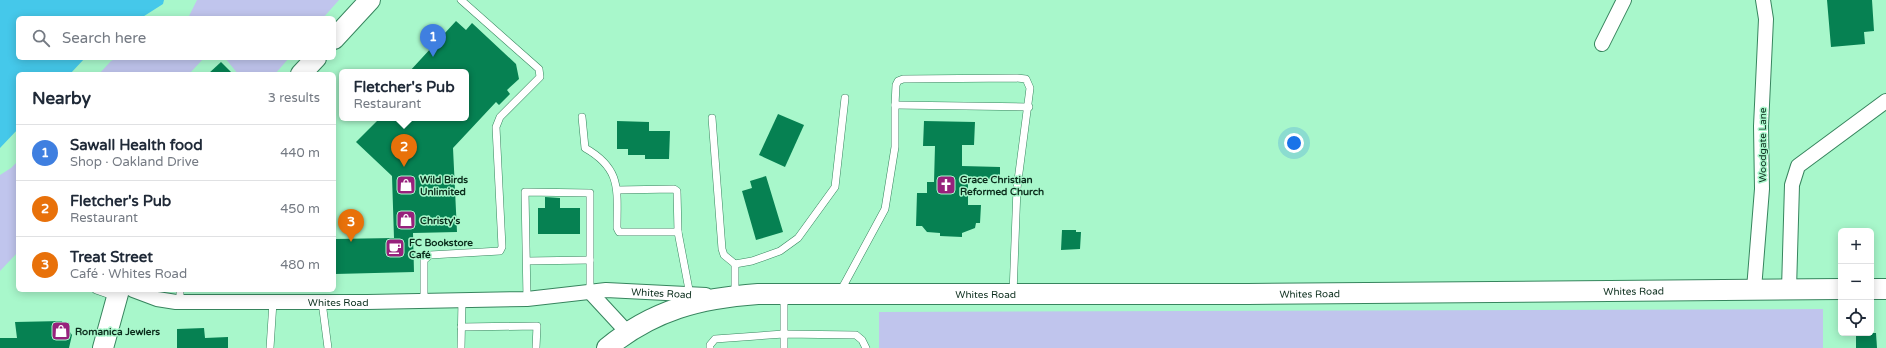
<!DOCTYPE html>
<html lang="en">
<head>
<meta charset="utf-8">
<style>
  body { margin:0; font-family:"Varela Round",sans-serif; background:#f2f2f3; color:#1f2937 }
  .controls { position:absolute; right:12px; bottom:12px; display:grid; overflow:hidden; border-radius:6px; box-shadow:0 2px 10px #0003 }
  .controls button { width:36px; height:36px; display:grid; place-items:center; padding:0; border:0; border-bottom:1px solid #e0e1e3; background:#fff; color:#1f2937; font:20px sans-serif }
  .you { position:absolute; left:1294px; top:143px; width:14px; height:14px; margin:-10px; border:3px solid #fff; border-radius:50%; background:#1a73e8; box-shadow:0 0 0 6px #1a73e833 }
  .badge { display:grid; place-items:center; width:26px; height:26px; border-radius:50%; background:#0f766e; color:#fff; font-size:13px; font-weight:700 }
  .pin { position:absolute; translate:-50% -33px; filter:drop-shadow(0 1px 2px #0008) }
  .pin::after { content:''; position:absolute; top:21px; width:14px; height:12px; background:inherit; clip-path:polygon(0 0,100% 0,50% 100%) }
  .popup { position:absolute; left:339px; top:69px; width:130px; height:52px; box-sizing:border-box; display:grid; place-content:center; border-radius:6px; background:#fff; filter:drop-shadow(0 1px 3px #0005); font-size:13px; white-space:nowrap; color:#747a83 }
  .popup b { font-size:15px; color:#1f2937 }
  .popup::after { content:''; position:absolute; left:50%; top:100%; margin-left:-8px; border:8px solid transparent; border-top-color:#fff }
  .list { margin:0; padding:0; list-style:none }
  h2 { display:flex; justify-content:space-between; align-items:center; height:52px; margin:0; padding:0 16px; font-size:17px }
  h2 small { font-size:13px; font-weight:400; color:#747a83 }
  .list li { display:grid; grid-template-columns:26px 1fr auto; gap:12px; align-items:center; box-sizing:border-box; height:56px; padding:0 16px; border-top:1px solid #e0e1e3 }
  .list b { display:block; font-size:15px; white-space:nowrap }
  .list p { margin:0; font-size:13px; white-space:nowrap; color:#747a83 }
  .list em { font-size:13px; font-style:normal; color:#747a83 }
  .icon { flex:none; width:22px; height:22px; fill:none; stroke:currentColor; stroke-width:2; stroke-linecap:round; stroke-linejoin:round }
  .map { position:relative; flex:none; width:1886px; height:348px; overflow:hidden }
  .search { position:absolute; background:#fff; box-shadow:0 2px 10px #0003; left:16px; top:16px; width:320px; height:44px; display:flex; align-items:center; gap:10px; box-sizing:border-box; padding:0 14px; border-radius:6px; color:#747a83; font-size:15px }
  .panel { position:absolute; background:#fff; box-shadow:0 2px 10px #0003; left:16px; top:72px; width:320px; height:220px; border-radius:6px }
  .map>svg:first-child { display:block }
  .green { fill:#c0c5ed }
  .water { fill:#45c8ea }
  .building { fill:#068152 }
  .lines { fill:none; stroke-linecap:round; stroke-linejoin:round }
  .lane-casing { stroke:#37855e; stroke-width:8 }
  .street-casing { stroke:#37855e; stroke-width:16 }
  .secondary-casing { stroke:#37855e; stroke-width:22 }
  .lane { stroke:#fff; stroke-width:7 }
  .street { stroke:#fff; stroke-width:14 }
  .secondary { stroke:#fff; stroke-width:20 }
  .labels { text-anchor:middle; stroke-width:3; stroke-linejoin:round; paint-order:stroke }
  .street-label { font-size:10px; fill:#0b2d1c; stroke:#a8f7cb }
  .poi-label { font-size:10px; font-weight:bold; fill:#0b2d1c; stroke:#a8f7cb; text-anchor:start }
</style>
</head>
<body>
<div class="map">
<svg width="1886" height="348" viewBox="0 0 1886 348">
  <rect width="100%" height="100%" fill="#a8f7cb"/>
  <g class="green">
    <path d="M197,0h142l-16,18h-135z"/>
    <path d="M117,58h87l-15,16h-90l12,-13z"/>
    <path d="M225,58h64l-14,16h-37z"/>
    <path d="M18,161v91l-18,19v-96l11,-7z"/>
    <path d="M1823,309v39h-944v-36z"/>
  </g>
  <path class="water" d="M0,0h164l-1,4 -22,14h-123v40h67l-15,16h-52v55l-18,19z"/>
  <g class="building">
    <path d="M1827,0h45l2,31 -10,1 1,12 -34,3z"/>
    <path d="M456,21l10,9 6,-7 44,41 3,15 -12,11 3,4 -11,11 -3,-3 -43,46 4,84 -44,1 1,39 -79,2v-35l59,-1 -2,-62 -36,-34 24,-24h86v-46h-57z"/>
    <path d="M221,62l12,12h-25z"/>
    <path d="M778,114l26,11 -19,42 -26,-12z"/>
    <path d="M617,121l32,1v9h21l-1,28h-24v-4h-17v-6h-11z"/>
    <path d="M924,121l51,1 -1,23h-12v21l38,1v12h-32v26h13l-1,18h-4l-1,5 -13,5v4l-22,-1v-3l-13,-1 -5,-6h-6l1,-33h10v-11h7l1,-36h-12z"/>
    <path d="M766,176l17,56 -27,8 -14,-49 10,-3 -2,-7z"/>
    <path d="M545,197l15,1v10h20v26h-42v-26h7z"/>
    <path d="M1062,230h14v2h5l-1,17 -19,1z"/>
    <path d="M62,321l1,5h3l6,9 -3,13h-69v-10h17l-2,-16z"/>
    <path d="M204,328l1,10 23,-1v11h-51v-19z"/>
    <path d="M1856,333h20l1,15h-21z"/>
  </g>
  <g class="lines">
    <g class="lane-casing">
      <g id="lane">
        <path d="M895,105l134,2"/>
        <path d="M582,117l3,31c37,21 32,42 32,80l2,4h59"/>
        <path d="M712,118l10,131 2,6 11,9 17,-3 28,-10 18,-13 37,-51 10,-89"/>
        <path d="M617,190l57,-1 3,2 1,41 12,63"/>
        <path d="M527,261l63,-1"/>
        <path d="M735,264v31"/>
        <path d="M96,290l20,7"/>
        <path d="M180,290v12"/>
        <path d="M840,292l45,-83 10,-62v-42l1,-20 2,-4 5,-2 114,-1 9,1 4,9 -13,100 -4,106"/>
        <path d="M784,295v53"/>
        <path d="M527,299l-2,-107 65,1v99"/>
        <path d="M424,301v-41l6,-5 70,-4 2,-4 -6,-120 4,-10 40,-40 -1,-8 -78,-69"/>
        <path d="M322,302l6,46"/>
        <path d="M461,327l76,-1 -1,22"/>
        <path d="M270,348l3,-46"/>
        <path d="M461,348l1,-48"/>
        <path d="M710,348v-3l5,-6 69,-5 72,1 6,5 4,8"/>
      </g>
    </g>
    <g class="street-casing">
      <g id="street">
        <path d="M1602,44l22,-44"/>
        <path d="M1754,289l8,-100 -1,-63 5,-107 -3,-19"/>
        <path d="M1789,289l3,-104 6,-19 88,-65"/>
        <path id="s1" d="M133,290l24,9 19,3h191l160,-3 79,-9 100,5"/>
        <path d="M590,292l37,40"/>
      </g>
    </g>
    <g class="secondary-casing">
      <g id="secondary">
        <path d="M334,39l36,-39"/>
        <path d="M301,74l15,-16"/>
        <path d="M1871,289h15"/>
        <path d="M103,348l16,-58"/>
        <path id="s2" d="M607,348c46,-38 93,-50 151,-54h489l594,-5"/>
      </g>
    </g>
    <use href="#lane" class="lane"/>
    <use href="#street" class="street"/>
    <use href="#secondary" class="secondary"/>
  </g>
  <defs>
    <g id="shop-square" transform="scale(1)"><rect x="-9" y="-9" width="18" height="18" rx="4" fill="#97217c" stroke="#a8f7cb"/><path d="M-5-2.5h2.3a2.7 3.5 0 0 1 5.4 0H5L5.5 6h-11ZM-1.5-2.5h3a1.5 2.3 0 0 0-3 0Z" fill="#fff"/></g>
    <g id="church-square" transform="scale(1)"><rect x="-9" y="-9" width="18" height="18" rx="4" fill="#97217c" stroke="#a8f7cb"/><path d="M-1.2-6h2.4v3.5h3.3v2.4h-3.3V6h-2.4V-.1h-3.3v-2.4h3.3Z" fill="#fff"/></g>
    <g id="cafe-square" transform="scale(1)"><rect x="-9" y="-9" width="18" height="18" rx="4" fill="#97217c" stroke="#a8f7cb"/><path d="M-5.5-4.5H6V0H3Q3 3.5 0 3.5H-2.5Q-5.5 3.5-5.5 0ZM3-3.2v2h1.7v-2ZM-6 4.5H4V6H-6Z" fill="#fff"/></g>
  </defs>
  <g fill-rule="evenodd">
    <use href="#shop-square" x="406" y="185"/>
    <use href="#church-square" x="946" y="185"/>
    <use href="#shop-square" x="406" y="220"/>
    <use href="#cafe-square" x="395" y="248"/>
    <use href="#shop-square" x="61" y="331"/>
  </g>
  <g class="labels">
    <g class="street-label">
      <text transform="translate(1762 145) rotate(-90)" y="4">Woodgate Lane</text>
      <text dy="4" stroke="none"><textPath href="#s2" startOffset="1039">Whites Road</textPath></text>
      <text dy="4" stroke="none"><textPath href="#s1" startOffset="531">Whites Road</textPath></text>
      <text dy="4" stroke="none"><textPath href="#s2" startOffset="715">Whites Road</textPath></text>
      <text dy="4" stroke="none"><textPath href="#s2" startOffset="391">Whites Road</textPath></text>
      <text dy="4" stroke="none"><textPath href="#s1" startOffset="207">Whites Road</textPath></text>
    </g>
    <g class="poi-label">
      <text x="420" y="183">Wild Birds<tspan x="420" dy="12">Unlimited</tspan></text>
      <text x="960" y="183">Grace Christian<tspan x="960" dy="12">Reformed Church</tspan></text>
      <text x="420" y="224">Christy's</text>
      <text x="409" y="246">FC Bookstore<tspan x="409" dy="12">Café</tspan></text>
      <text x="75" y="335">Romanica Jewlers</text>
    </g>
  </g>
</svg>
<div class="controls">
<button>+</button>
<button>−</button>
<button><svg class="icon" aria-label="locate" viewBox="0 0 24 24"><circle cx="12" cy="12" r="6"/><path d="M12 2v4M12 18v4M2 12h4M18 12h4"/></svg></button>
</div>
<div class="you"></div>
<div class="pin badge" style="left:433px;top:57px;background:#3f7fe0">1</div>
<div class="pin badge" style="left:404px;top:167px;background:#e8710a">2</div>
<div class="popup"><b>Fletcher's Pub</b>Restaurant</div>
<div class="pin badge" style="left:351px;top:242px;background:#e8710a">3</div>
<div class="search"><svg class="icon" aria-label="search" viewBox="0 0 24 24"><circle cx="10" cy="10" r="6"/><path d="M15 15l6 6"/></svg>Search here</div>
<section class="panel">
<h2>Nearby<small>3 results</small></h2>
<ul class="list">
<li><span class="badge" style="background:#3f7fe0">1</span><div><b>Sawall Health food</b><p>Shop · Oakland Drive</p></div><em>440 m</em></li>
<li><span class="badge" style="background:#e8710a">2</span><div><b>Fletcher's Pub</b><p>Restaurant</p></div><em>450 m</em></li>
<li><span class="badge" style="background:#e8710a">3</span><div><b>Treat Street</b><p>Café · Whites Road</p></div><em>480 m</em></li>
</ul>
</section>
</div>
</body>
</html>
